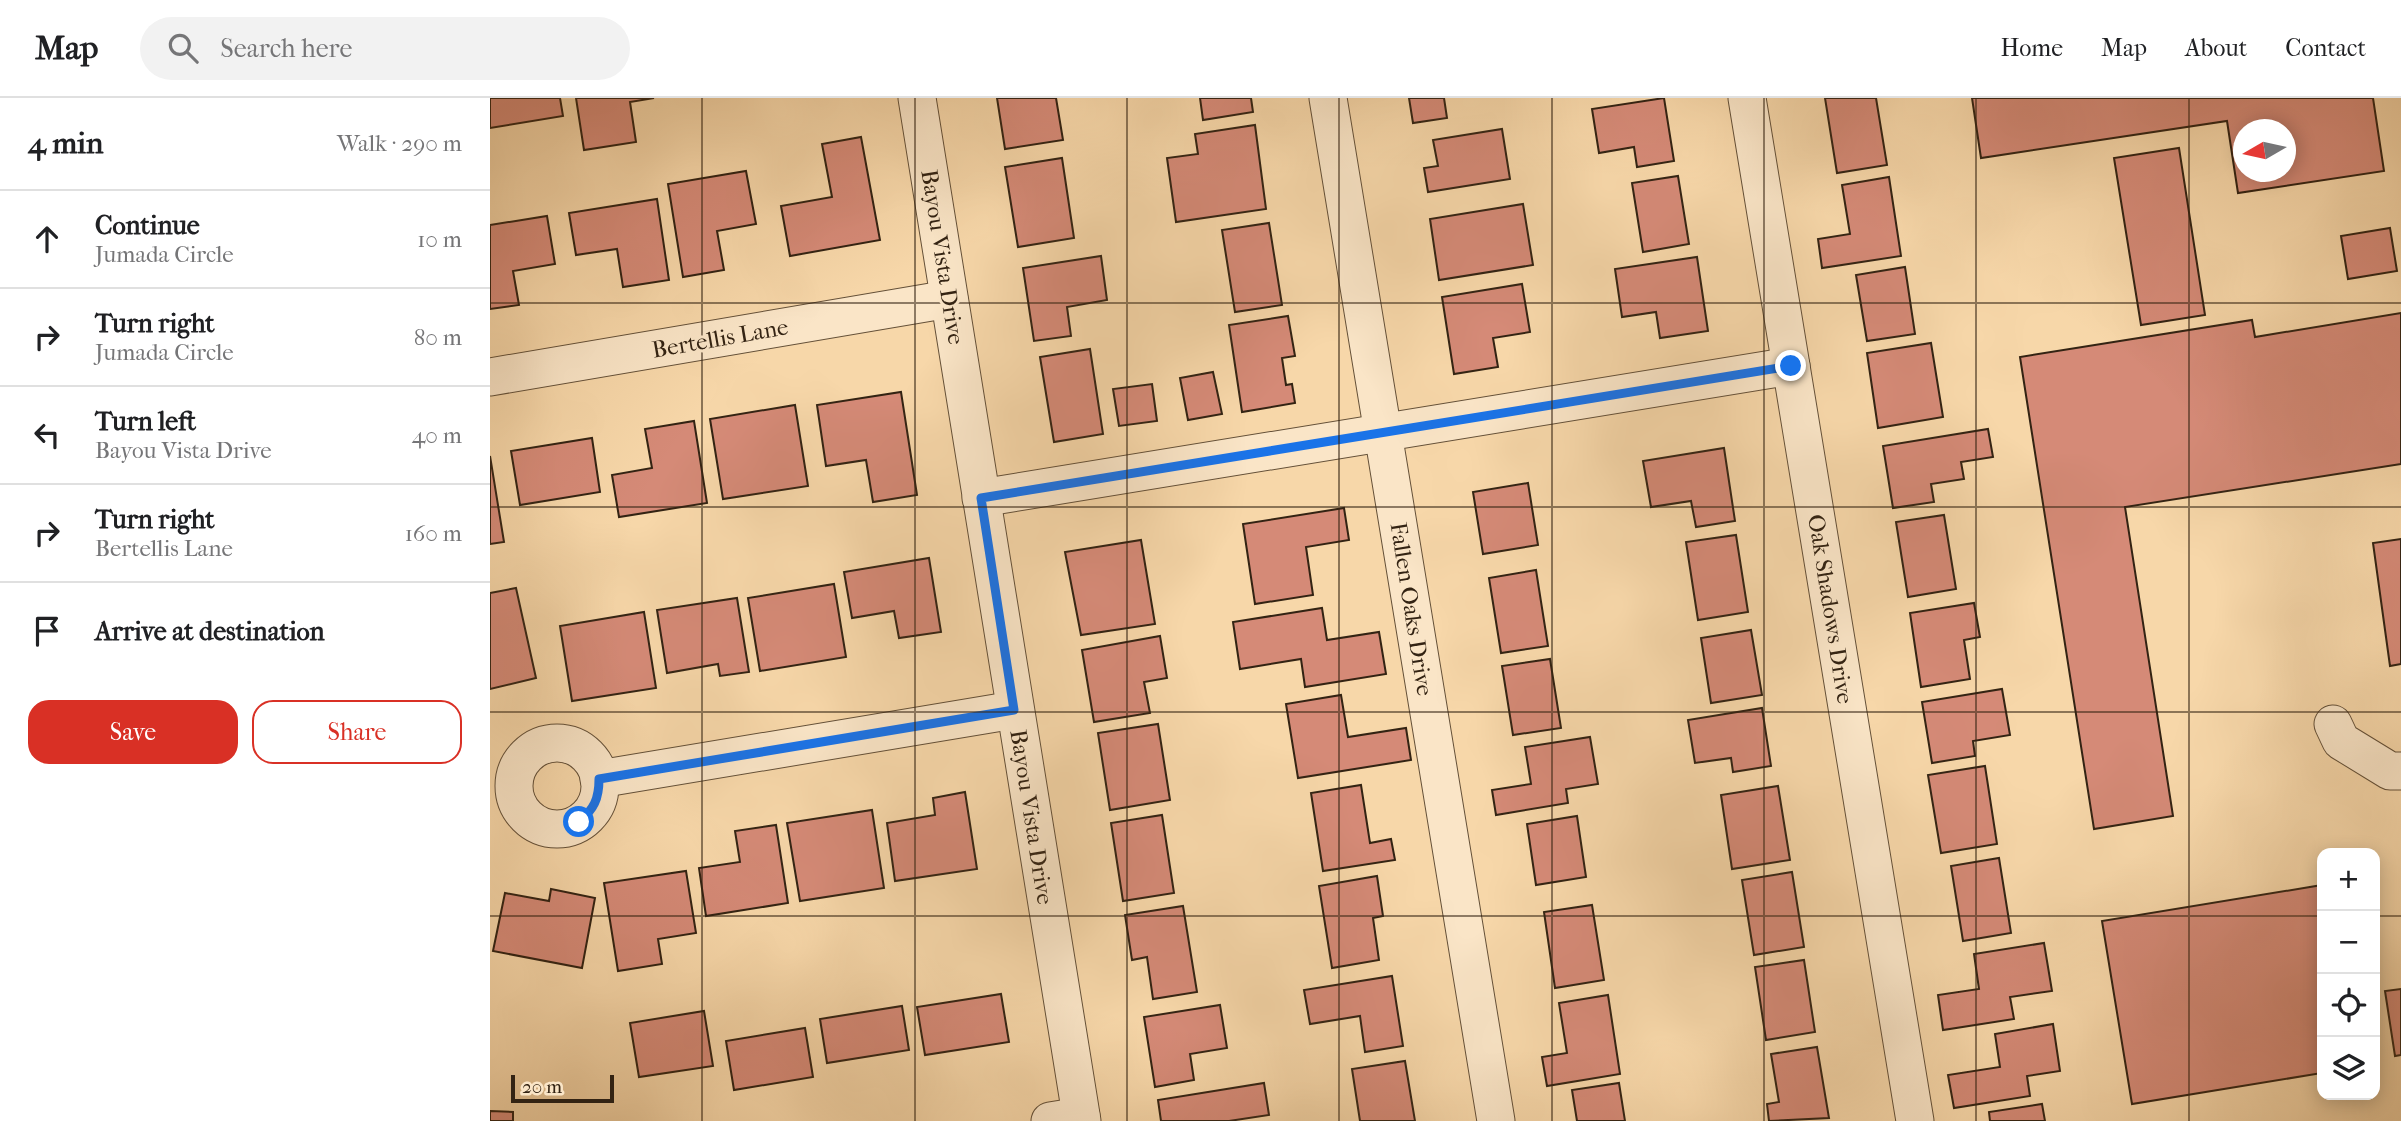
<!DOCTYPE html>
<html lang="en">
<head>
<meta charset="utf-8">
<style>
  body { margin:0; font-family:"IM FELL French Canon",serif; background:#f2f2f2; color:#202124 }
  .controls { position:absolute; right:21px; bottom:21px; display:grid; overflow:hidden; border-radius:14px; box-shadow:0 4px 18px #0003 }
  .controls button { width:63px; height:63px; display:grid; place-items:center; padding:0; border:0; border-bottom:2px solid #e0e0e0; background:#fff; color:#202124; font:35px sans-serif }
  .compass { position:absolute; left:1743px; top:21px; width:63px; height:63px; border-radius:50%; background:#fff; box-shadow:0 4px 18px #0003; rotate:261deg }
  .scale { position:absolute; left:21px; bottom:18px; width:103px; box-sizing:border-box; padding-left:7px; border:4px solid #332313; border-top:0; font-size:19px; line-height:24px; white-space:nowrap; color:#332313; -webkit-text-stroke:5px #fae5c7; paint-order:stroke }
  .stop { position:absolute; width:21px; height:21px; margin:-16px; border:5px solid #1a73e8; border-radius:50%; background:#fff }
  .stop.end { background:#1a73e8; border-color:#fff; box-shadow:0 2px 7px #0008 }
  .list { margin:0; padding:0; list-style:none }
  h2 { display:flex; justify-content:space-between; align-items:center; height:91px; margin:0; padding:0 28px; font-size:30px }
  h2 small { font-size:23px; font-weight:400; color:#757577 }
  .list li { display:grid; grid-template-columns:46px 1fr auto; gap:21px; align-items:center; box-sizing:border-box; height:98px; padding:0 28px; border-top:2px solid #e0e0e0 }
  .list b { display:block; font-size:26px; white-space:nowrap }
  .list p { margin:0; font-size:23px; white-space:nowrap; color:#757577 }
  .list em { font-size:23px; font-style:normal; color:#757577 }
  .actions { display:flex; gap:14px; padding:21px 28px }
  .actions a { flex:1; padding:16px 0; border:2px solid #d93025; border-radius:21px; text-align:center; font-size:24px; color:#d93025 }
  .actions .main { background:#d93025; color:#fff }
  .icon { flex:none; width:38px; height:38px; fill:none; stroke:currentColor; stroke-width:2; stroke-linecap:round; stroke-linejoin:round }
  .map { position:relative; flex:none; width:1911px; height:1023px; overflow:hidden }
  header { display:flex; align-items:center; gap:42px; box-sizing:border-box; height:98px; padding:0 35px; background:#fff; border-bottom:2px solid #e0e0e0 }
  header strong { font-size:33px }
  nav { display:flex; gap:38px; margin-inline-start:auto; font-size:24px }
  .search { width:490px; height:63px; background:#f2f2f2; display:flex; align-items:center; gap:18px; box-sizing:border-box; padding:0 24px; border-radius:38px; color:#757577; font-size:26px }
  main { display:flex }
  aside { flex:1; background:#fff }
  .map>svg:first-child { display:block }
  .building { fill:#d58a77; stroke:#332313; stroke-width:2; fill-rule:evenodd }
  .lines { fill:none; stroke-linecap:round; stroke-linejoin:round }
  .minor-casing { stroke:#645038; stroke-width:39 }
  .minor { stroke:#fae5c7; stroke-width:37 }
  .route { stroke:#1a73e8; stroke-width:9 }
  .grid { fill:none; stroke:#332313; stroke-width:2; stroke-opacity:0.55 }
  .labels { text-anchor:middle; stroke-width:6; stroke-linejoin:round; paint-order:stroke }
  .street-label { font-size:23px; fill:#332313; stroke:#fae5c7 }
</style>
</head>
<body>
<header>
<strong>Map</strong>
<div class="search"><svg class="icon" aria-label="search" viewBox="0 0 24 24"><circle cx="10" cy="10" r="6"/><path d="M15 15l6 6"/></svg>Search here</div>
<nav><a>Home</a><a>Map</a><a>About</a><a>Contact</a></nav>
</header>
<main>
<aside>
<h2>4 min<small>Walk · 290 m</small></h2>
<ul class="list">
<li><svg class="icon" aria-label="ahead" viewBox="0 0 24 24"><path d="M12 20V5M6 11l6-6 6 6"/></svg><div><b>Continue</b><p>Jumada Circle</p></div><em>10 m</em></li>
<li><svg class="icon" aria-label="right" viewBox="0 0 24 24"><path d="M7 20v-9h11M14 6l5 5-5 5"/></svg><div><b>Turn right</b><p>Jumada Circle</p></div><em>80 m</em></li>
<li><svg class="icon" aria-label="left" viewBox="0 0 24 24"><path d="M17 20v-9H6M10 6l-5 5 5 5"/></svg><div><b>Turn left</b><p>Bayou Vista Drive</p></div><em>40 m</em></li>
<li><svg class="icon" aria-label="right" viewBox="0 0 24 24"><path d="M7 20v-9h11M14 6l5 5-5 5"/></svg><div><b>Turn right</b><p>Bertellis Lane</p></div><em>160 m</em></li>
<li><svg class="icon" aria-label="arrive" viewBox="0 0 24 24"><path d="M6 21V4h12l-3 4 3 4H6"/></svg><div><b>Arrive at destination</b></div></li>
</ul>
<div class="actions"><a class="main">Save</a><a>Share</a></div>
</aside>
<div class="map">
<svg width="1911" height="1023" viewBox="0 0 1911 1023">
  <rect width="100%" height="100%" fill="#f7d7a9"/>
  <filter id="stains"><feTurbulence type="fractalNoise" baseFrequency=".00286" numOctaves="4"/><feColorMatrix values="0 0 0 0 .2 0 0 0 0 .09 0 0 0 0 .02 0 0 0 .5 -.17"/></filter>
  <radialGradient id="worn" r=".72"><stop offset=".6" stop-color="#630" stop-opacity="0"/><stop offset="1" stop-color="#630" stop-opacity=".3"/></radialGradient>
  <g class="building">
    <path d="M0,0h70l3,18 -73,12z"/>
    <path d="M86,0h78l-24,4 6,40 -52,8z"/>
    <path d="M507,0h59l7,42 -58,9z"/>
    <path d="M710,0h51l2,14 -50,8z"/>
    <path d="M919,0h35l3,20 -34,5z"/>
    <path d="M1174,0l10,63 -37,6 -3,-20 -35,6 -7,-44z"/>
    <path d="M1335,0h51l11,67 -50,8z"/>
    <path d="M1482,0h401l11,73 -146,22 -11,-72 -246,37zM1754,32h42v42h-42z"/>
    <path d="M765,27l11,84 -90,13 -9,-64 31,-4 -3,-20z"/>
    <path d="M1012,31l8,50 -82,13 -4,-24 14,-2 -5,-26z"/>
    <path d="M371,39l19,103 -90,16 -9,-50 51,-9 -10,-53z"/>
    <path d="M1689,50l26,167 -64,10 -27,-167z"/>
    <path d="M572,60l12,80 -56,9 -13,-80z"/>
    <path d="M256,73l10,53 -39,7 7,39 -41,7 -15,-93z"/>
    <path d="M1188,78l11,68 -46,8 -11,-69z"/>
    <path d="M1399,79l12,79 -79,12 -4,-29 32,-5 -8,-49z"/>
    <path d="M167,101l12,81 -46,7 -6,-38 -41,6 -7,-42z"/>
    <path d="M1033,106l10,61 -94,15 -9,-61z"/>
    <path d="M57,118l8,48 -42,7 6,34 -29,4v-84z"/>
    <path d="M779,125l13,82 -47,7 -13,-82z"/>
    <path d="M1900,130l7,43 -49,8 -7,-43z"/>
    <path d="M611,158l6,44 -40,7 4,29 -37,5 -11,-73z"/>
    <path d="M1207,159l11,74 -48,7 -4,-26 -34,5 -7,-48z"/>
    <path d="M1415,169l10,67 -48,7 -11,-66z"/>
    <path d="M1032,186l8,48 -37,6 5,29 -44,7 -12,-77z"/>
    <path d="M1911,215v151l-276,43 48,309 -79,13 -74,-472 232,-37 3,17z"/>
    <path d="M798,218l7,40 -13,2 4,27 6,-1 3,19 -53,9 -13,-87z"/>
    <path d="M1441,245l12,74 -65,11 -11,-75z"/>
    <path d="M600,251l13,85 -49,8 -14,-85z"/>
    <path d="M723,274l9,42 -34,6 -8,-42z"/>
    <path d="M662,286l5,37 -38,5 -6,-37z"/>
    <path d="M411,294l16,103 -44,7 -7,-42 -40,6 -9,-61z"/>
    <path d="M305,307l13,81 -85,13 -13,-80z"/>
    <path d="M204,323l13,82 -88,14 -7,-42 40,-7 -7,-39z"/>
    <path d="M1498,331l5,28 -32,5 3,17 -33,5 3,18 -41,6 -10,-62z"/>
    <path d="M102,340l8,54 -80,13 -9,-54z"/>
    <path d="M1234,350l11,73 -39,6 -5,-26 -40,6 -8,-46z"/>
    <path d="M0,358l14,86 -14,2z"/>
    <path d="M1038,385l10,62 -55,9 -10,-62z"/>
    <path d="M854,410l5,32 -43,7 7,48 -58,9 -12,-80z"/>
    <path d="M1454,417l12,74 -48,8 -12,-75z"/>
    <path d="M1246,437l12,77 -50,8 -12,-78z"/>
    <path d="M1911,441v125l-11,2 -17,-123z"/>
    <path d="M651,442l14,84 -74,11 -16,-83z"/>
    <path d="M439,460l12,74 -42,6 -5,-27 -42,7 -8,-46z"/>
    <path d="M1046,472l12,76 -47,7 -12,-75z"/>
    <path d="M344,486l12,73 -86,14 -12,-73z"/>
    <path d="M26,490l20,90 -46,11v-96z"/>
    <path d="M247,500l12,74 -29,4 -2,-12 -51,9 -10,-63z"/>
    <path d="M1484,505l6,34 -16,3 6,39 -49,8 -11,-74z"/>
    <path d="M832,510l5,32 52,-8 7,42 -81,13 -4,-28 -61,10 -7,-47z"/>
    <path d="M154,514l12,76 -84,13 -12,-75z"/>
    <path d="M1261,532l11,65 -51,8 -10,-65z"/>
    <path d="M670,538l7,42 -23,4 6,31 -56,9 -12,-72z"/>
    <path d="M1060,561l11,69 -48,7 -11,-69z"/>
    <path d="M1512,591l8,46 -37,6 2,15 -43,7 -10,-61z"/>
    <path d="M851,597l7,42 58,-9 5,32 -113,18 -12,-74z"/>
    <path d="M1272,610l9,58 -38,6 -2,-14 -36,5 -7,-43z"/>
    <path d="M668,626l12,76 -60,10 -12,-77z"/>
    <path d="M1100,639l8,47 -32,5 2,14 -72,12 -4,-25 39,-6 -6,-37z"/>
    <path d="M1495,668l12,78 -56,9 -13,-78z"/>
    <path d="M871,687l9,58 21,-4 4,21 -72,11 -12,-78z"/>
    <path d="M1288,688l12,74 -58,9 -11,-74z"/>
    <path d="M475,694l12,77 -82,12 -8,-58 48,-8 -2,-17z"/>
    <path d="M382,712l12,78 -84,13 -13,-78z"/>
    <path d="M672,717l12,78 -51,8 -12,-78z"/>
    <path d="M1087,718l9,61 -50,8 -9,-61z"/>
    <path d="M286,727l12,78 -82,13 -7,-48 41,-6 -5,-31z"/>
    <path d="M1509,760l12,75 -48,8 -12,-75z"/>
    <path d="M196,773l10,62 -38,6 4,25 -44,7 -14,-88z"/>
    <path d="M1302,774l12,75 -50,8 -12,-75z"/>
    <path d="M887,778l6,40 -10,2 6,42 -47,8 -13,-82z"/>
    <path d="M1832,787v188l-190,31 -30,-183z"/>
    <path d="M61,791l44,9 -13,70 -89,-17 12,-58 44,8z"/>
    <path d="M1102,807l12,75 -49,8 -11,-76z"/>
    <path d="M693,808l14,86 -44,7 -6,-42 -15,3 -7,-45z"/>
    <path d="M1554,845l8,48 -42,6 4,22 -71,11 -5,-35 41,-6 -5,-35z"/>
    <path d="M1314,862l11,72 -49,8 -11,-73z"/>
    <path d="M902,878l11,70 -38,6 -5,-36 -50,8 -6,-34z"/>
    <path d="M1911,891v66l-6,1 -10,-65z"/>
    <path d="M511,896l8,48 -84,13 -8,-48z"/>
    <path d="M1118,897l12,79 -73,12 -5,-29 25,-4 -8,-50z"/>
    <path d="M730,907l7,43 -37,6 4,26 -39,7 -11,-70z"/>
    <path d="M412,908l7,44 -82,13 -7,-44z"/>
    <path d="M214,913l9,55 -74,11 -9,-54z"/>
    <path d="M1563,926l7,47 -33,5 3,20 -76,12 -6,-33 52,-8 -5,-33z"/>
    <path d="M315,930l8,49 -79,13 -8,-49z"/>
    <path d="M1327,949l12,71 -60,3 -2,-17 12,-2 -8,-48z"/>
    <path d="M915,963l10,60h-55l-8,-52z"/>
    <path d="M774,985l5,32 -40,6h-68l-3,-21z"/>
    <path d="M1129,985l6,38h-48l-5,-31z"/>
    <path d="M1552,1006l3,17h-55l-1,-9z"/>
    <path d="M0,1013l23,1v9h-23z"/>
  </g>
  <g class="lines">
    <g class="minor-casing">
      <g id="minor">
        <path d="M427,0l165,1023"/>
        <path d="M838,0l168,1023"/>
        <path d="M1257,0l168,1023"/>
        <path d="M0,279l459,-78"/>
        <path d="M491,400l810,-132"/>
        <path d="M1843,626l8,17 49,30h11"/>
        <circle cx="67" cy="688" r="43"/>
        <path d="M109,681l415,-69"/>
        <path d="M560,1023l31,-5"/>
      </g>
    </g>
    <use href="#minor" class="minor"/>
  </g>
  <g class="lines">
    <path class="route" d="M89,724c15,-13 20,-23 20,-43l415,-69 -33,-212 810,-132"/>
  </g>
  <path class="grid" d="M212,0v1023M425,0v1023M637,0v1023M849,0v1023M1062,0v1023M1274,0v1023M1486,0v1023M1699,0v1023M0,205h1911M0,409h1911M0,614h1911M0,818h1832M1885,818h26"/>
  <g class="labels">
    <g class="street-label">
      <text transform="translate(453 159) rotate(81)" y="8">Bayou Vista Drive</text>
      <text transform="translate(230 240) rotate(-10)" y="8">Bertellis Lane</text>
      <text transform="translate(922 511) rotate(81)" y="8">Fallen Oaks Drive</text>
      <text transform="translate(1341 511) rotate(81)" y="8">Oak Shadows Drive</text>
      <text transform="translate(542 719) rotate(81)" y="8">Bayou Vista Drive</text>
    </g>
  </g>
  <rect width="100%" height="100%" filter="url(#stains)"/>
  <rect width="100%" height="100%" fill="url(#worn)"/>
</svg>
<div class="controls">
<button>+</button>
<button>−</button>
<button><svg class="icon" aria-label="locate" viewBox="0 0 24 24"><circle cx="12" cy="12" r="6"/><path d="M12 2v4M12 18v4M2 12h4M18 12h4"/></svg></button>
<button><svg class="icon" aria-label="layers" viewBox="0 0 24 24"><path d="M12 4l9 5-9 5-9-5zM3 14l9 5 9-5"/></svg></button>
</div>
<svg class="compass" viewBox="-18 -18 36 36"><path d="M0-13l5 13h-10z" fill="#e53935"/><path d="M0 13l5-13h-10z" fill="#757577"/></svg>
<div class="scale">20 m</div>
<div class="stop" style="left:89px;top:724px"></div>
<div class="stop end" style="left:1301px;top:268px"></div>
</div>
</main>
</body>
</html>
